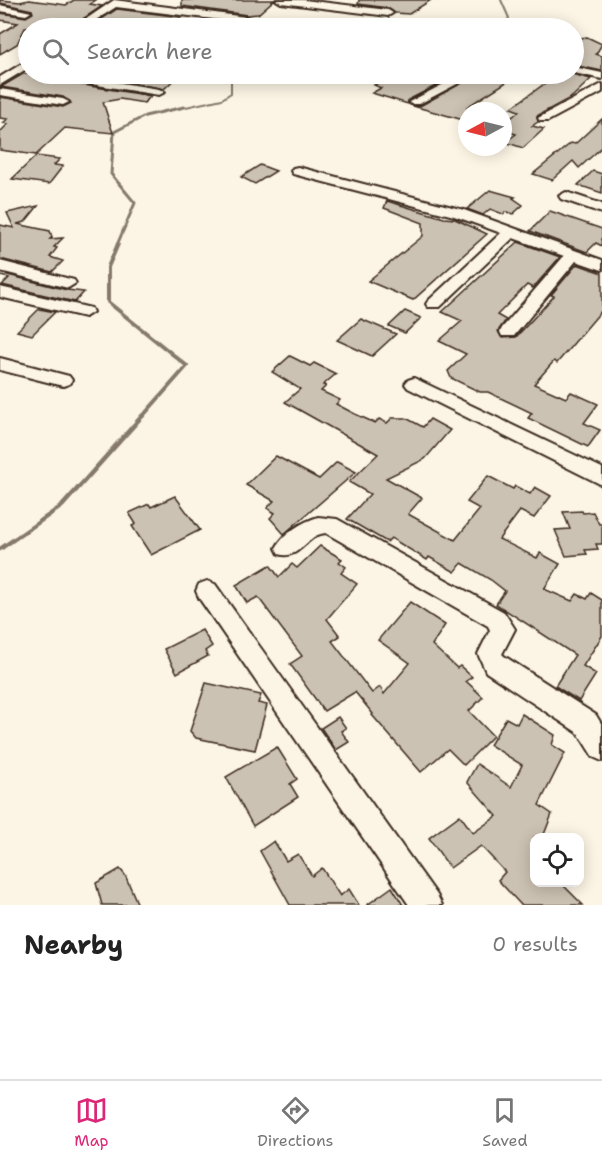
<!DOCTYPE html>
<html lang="en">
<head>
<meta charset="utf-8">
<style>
  body { margin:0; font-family:"Shantell Sans",sans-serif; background:#f2f2f2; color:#222 }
  .controls { position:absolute; right:18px; bottom:18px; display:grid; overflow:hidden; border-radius:12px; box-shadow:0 3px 15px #0003 }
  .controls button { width:54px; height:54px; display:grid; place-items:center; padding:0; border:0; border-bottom:2px solid #e0e0e0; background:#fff; color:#222; font:30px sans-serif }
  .compass { position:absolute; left:458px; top:102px; width:54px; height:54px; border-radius:50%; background:#fff; box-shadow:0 3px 15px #0003; rotate:263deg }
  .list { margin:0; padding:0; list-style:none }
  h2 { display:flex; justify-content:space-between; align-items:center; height:78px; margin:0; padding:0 24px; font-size:26px }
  h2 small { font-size:20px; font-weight:400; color:#767676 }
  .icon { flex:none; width:33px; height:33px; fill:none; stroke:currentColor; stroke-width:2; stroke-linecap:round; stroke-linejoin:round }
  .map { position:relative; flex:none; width:602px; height:905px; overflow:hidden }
  .search { position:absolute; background:#fff; box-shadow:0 3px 15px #0003; left:18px; right:18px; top:18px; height:66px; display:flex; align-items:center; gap:15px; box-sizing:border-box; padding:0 21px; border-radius:33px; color:#767676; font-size:22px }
  .sheet { height:174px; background:#fff }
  nav { display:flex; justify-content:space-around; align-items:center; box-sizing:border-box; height:84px; border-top:2px solid #e0e0e0; background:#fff; font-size:16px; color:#767676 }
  nav a { display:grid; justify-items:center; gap:3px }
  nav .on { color:#db2777 }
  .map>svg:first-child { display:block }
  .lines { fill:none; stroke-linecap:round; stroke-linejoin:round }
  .stream-far3 { stroke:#85796b; stroke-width:2 }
  .stream-far2 { stroke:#85796b; stroke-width:3 }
  .stream-far1 { stroke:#85796b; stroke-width:4 }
  .stream { stroke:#85796b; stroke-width:4.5 }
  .building { fill:#ccc2b3; stroke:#3b2a1e; stroke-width:1.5 }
  .minor-casing { stroke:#3b2a1e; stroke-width:4 }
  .minor { fill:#fcf5e5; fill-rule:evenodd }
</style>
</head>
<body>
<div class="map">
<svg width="602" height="905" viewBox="0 0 602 905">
  <rect width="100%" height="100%" fill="#fcf5e5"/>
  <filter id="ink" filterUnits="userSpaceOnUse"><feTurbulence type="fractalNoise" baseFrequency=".0167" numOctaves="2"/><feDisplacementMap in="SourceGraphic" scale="12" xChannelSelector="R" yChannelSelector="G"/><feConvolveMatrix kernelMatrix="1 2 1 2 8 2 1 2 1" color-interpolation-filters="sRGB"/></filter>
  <g filter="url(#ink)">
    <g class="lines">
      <g class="stream-far3">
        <path d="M501,0l8,18 -7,10"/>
        <path d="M298,28c24,-7 47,-7 72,-5l3,4 -2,1"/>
        <path d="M435,28l33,-5 19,5"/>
        <path d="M177,109l45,-10 9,-6v-15l-5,-4"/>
      </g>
      <path class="stream-far2" d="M117,245l18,-42 -24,-29 3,-42 31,-16 39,-9"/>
      <path class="stream-far1" d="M118,244l-10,23v35l79,64 -45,51"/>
      <path class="stream" d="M0,549l62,-43 81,-91"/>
    </g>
    <g class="building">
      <path d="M0,0l20,2 9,-2 37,5 8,-5h22l-6,4 12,2 -24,16 -23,-3 -16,9h-14l-8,16 -17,10v-20l18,-11 -18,-3v-7l26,4 7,-4 -1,-3 -32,-7z"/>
      <path d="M182,0h92l-16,14 -11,1 -65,-9z"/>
      <path d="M359,0h72l-22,14 -14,-1 -7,-5 -30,-4z"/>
      <path d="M117,9l65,8 -14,11h-55l-20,-3z"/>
      <path d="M587,37l15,7 -6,10 6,2v15l-29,-6 3,-4 -3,-22z"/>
      <path d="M23,74h17l7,5 104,17 -7,7 -24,-4 -17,3 10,31 -48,-5 -29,27 -36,-5v-18l8,-8 -5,-1 5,-4 -8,-1v-21l63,10 8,-4 -8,-6 -62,-10z"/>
      <path d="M76,74h104l-16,15z"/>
      <path d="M394,74h65l-51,26v4l-36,-11 9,-5 -7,-3z"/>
      <path d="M478,74h41l-52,33v14l-54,-15h7z"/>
      <path d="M558,74h14l19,5 -19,18 -35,19 1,6 -6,4 12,3 -21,19 -18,-6 11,-8 -13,-4 8,-5 -6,-2 14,-12 -8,-3z"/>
      <path d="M602,119v28l-23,21 -6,-7 -21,19 -19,-6 38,-31 4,1z"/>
      <path d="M36,156l24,3 -6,6 9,1 -14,18 -37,-5z"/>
      <path d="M260,165l16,6 -21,13 -14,-7z"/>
      <path d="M593,171l9,3v19l-24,-8z"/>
      <path d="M490,190l25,7 -2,1 10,7 -10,9 -7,-2 -3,2 -13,-5 -7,6 -16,-6z"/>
      <path d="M387,201l57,17 11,1 32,15 -74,66 -45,-19 55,-45v-13l-39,-15z"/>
      <path d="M38,206l-13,16 -8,2 33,7 2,6 -2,2 13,-1 -9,9 3,1 -7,9 13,4 -11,11 -52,-13v-34l14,3 -7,-15z"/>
      <path d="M550,211l52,18v17l-6,-3 -9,9 -57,-21z"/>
      <path d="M518,242l42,15 -27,31 -6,-3 -30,30 9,5 -8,11 4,7 14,-1 38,-41 -3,-1 26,-31 25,9v37l-45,53 -3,-2 -20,23 32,14 5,-6 27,12 -14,19 16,7 -12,17 -60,-29 4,-5 -44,-21h-8l-29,-14 -3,-7 18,-17 -27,-13 23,-20 -20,-9z"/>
      <path d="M0,273l67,17 17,2 -9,10 -73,-17 7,-7 -9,-2z"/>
      <path d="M39,309l16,3 -23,23 -15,-4z"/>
      <path d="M405,311l16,7 -16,15 -16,-7z"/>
      <path d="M361,319l35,15 -24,22 -35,-16z"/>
      <path d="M290,356l20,10 4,-3 22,11 -13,11 3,1 -5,5 19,9 -4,4 19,10 20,9 4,-4 8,4 5,-5h14l17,9 7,-8 20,11 -25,29 -39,19 36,20 -14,16 47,26 25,-31 -13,-7 21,-26 25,13 2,-3 15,8 5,-7 16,9 -17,22 -14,-7 -21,28 38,19 3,-5 20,11 -16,25 28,12 5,-7 10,5 4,-6 11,7v36l-19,30 13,8 -17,27 -24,-15 20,-31 -79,-51 9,-13 -14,-11 -29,-17 -7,9 -26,-15 -2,3 -36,-22 -4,4 -40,-23 23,-25 -21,-12 29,-28 -93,-52 15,-13 -28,-17z"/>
      <path d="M276,456l43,23 18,-17 19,10 -72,62 -14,-16 5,-5 -8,-5 7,-7 -28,-16z"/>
      <path d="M175,496l25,34 -49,25 -19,-29 4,-2 -7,-11 20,-9 2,3z"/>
      <path d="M582,511l1,2 10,-1 6,12h3v20h-6l2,5 -13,1 2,4 -21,2 -11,-26 15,-1 -7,-17z"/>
      <path d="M320,546l22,13 -3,3 7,5 -5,6 16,11 -30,35 13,17 -8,5 40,52 8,-6 4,7 26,-31 -32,-23 32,-38 35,23 -13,20 25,23 3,-2 12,11 -6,4 17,16 -14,14 24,25 -29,29 -16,-16 -27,23 -49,-57 1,-1 -18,-22 -31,19 -34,-47 12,-8 -44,-59 -11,6 -11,-18 34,-20 9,12 13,-13 5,4z"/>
      <path d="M202,630l10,16 -7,5 3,5 -31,17 -13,-24z"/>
      <path d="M206,683l55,12 -3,8 9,2 -12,45 -59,-12 -6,-7z"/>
      <path d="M522,714l33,21 -3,10 13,8 -26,52 13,9 -9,23h-9v45h26l23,23h-62l-23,-25 7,-8 -24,-26 -31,22 -21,-30 31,-23 13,18 24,-17 -30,-34 10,-18 34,23 11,-22 -32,-20 16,-27 11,6z"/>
      <path d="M338,717l8,11 -5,3 8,11 -13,8 -15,-22z"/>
      <path d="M277,747l20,32 -7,5 8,13 -45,29 -27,-49z"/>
      <path d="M274,841l12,20 12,-7 14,22 10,-8 18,28 9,-7 10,16h-69l-30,-54z"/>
      <path d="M120,869l5,6 13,30h-36l-6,-22z"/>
      <path d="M392,887l11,18h-36z"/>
    </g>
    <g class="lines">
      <g class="minor-casing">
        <g id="minor">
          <path d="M114,0l132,17 5,3 -5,3 -130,-16 -32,21h-11z"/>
          <path d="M276,0h28l84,10 5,3 -5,3 -107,-13z"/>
          <path d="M0,5l31,7 -5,3 -26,-4z"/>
          <path d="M28,60v8l-28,17v-8z"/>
          <path d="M574,67l28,6v6l-28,-6z"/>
          <path d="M42,74h23l94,15 6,3 -6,3 -112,-18z"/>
          <path d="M463,74h13l-57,30h-8l-2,-2z"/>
          <path d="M602,84v8l-54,29h-8l-2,-3z"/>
          <path d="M0,89l63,10 6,3 -6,3 -63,-10z"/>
          <path d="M298,167l166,43 138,50v10l-26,-9 -62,75h-12l-2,-4 2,-4 62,-72 -51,-18 -73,69h-12l-2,-3 2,-3 73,-68 -47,-17 -161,-42 -2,-3 2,-3z"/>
          <path d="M566,192l36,12v9l-41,-14 -2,-3z"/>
          <path d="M0,261l74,19 2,3 -8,5 -68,-17z"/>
          <path d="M0,287l91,21 2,4 -8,5 -85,-20z"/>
          <path d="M0,358l69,18 3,4 -3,4 -6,2 -63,-16z"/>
          <path d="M414,378l188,90v17l-194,-97 -3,-4 3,-4z"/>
          <path d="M318,517l19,2 167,93 11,17 -13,25 2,2 92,59 6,10v36l-9,-4 -15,-24 -92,-61 -8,-18 12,-24 -2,-4 -162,-93c-20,1 -26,28 -47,21l-3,-6c8,-15 26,-26 42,-31z"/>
          <path d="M207,581l8,3 222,311 5,10h-33l-210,-307 -3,-7 3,-7z"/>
        </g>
      </g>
      <use href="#minor" class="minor"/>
    </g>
  </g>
</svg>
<div class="controls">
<button><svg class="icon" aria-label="locate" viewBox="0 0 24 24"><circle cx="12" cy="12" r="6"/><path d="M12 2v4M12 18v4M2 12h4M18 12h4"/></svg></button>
</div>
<svg class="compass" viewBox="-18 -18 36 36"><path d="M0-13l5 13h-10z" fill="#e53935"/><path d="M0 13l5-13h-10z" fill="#767676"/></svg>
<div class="search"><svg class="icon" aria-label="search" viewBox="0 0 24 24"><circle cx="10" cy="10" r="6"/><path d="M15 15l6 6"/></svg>Search here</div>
</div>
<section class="sheet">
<h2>Nearby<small>0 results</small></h2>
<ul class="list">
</ul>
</section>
<nav>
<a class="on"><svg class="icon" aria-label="map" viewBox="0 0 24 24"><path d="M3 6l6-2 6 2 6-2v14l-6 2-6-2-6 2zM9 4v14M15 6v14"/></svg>Map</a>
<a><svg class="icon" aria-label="directions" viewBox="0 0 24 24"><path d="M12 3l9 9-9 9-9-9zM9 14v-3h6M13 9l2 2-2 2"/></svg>Directions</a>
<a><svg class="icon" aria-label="saved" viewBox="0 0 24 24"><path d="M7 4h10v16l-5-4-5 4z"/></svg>Saved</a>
</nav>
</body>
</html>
